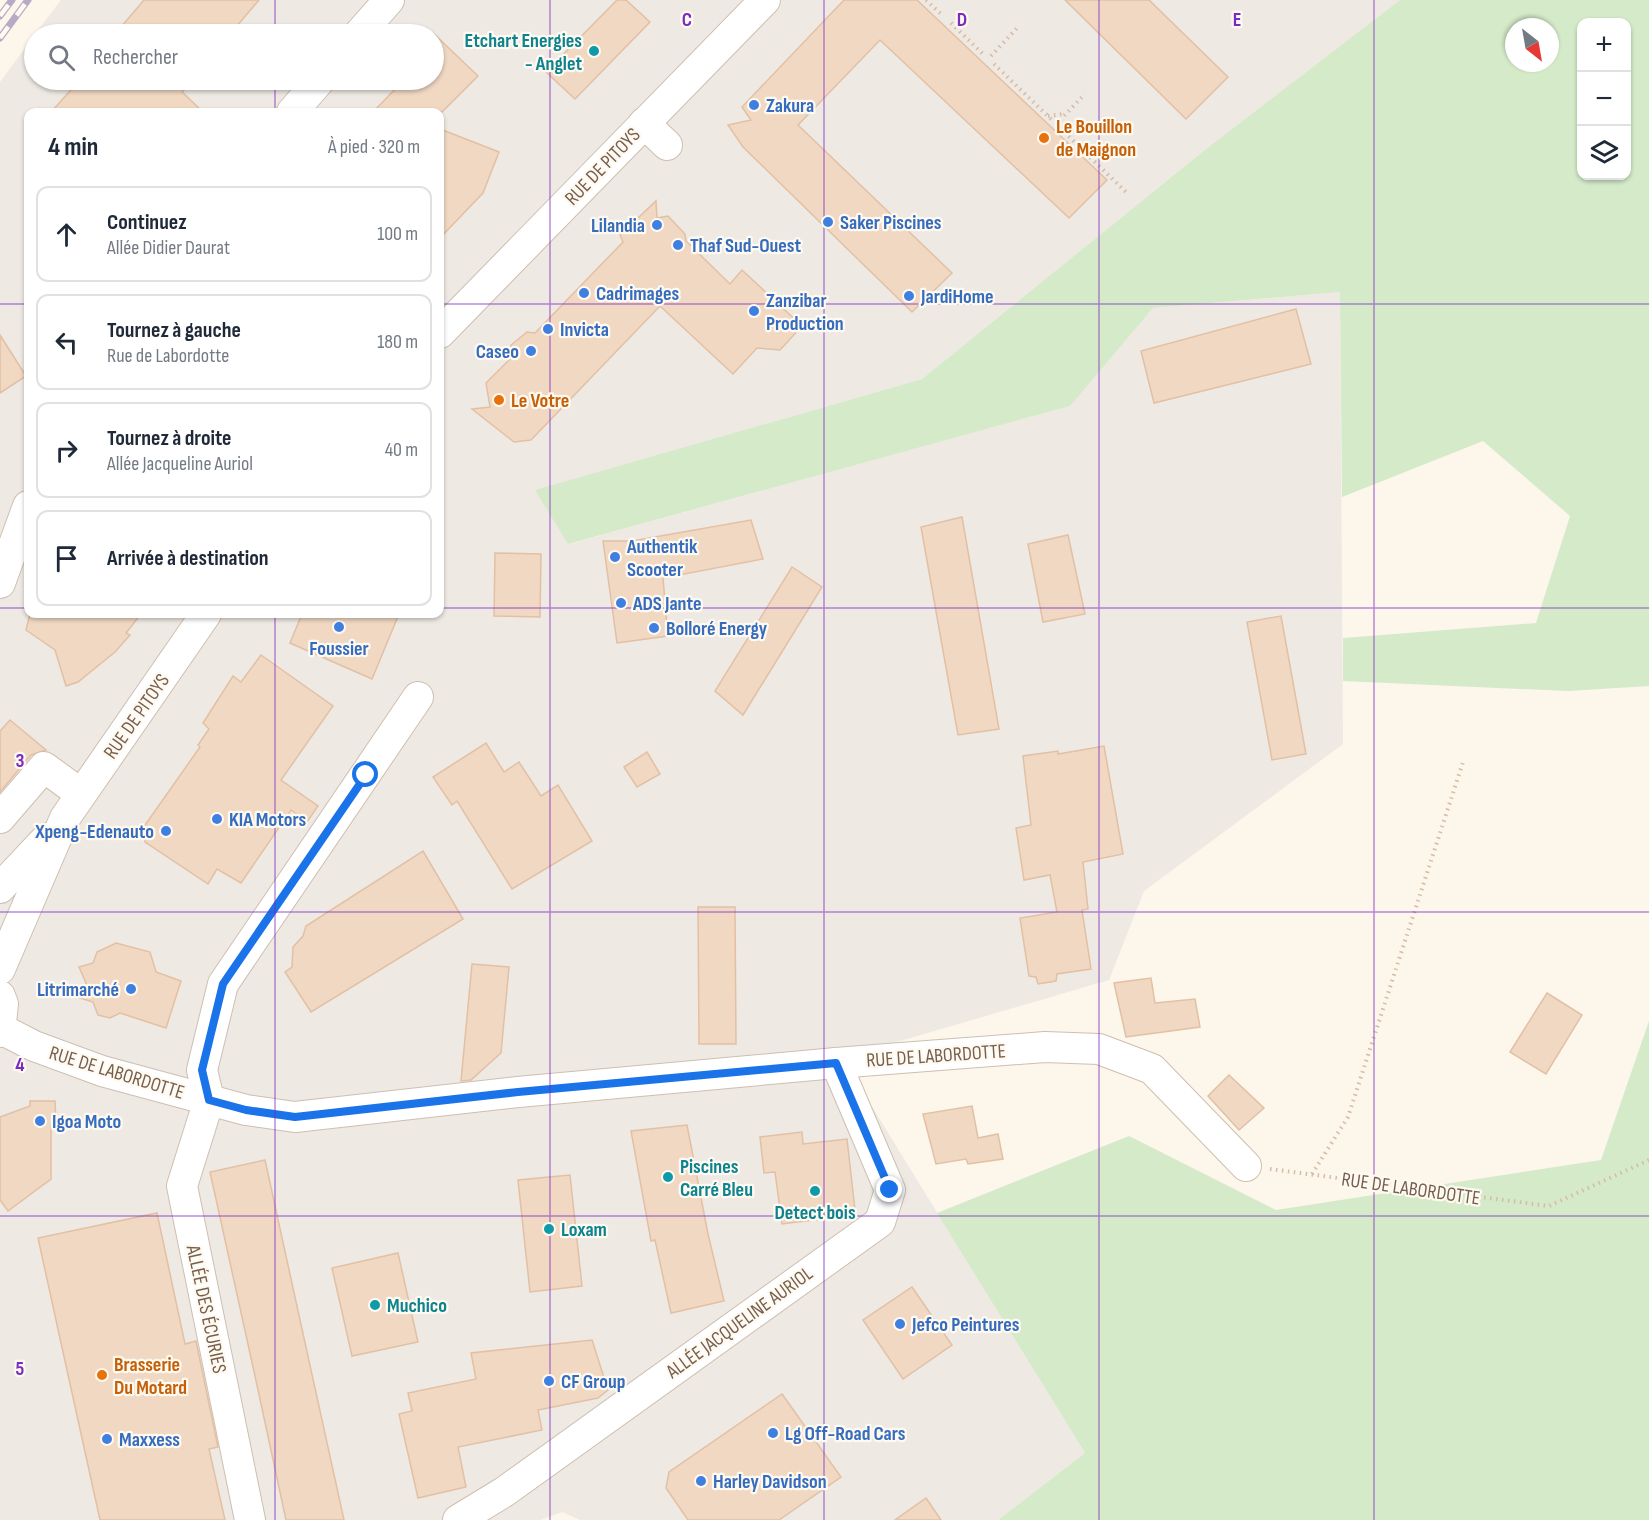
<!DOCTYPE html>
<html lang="fr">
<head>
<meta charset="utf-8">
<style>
  body { margin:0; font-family:"Sofia Sans Condensed",sans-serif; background:#f2f2f3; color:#1f2937 }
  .controls { position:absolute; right:18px; top:18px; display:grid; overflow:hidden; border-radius:12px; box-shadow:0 2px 4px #0004 }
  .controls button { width:54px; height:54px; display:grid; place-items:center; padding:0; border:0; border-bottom:2px solid #e0e1e3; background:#fff; color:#1f2937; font:30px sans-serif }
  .compass { position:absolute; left:1505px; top:18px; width:54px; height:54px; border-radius:50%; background:#fff; box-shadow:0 2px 4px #0004; rotate:149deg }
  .stop { position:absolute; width:18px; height:18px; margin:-14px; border:4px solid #1a73e8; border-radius:50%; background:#fff }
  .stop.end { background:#1a73e8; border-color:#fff; box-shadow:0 2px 6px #0008 }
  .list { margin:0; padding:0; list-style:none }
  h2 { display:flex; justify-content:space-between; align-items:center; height:78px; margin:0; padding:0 24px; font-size:26px }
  h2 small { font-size:20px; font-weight:400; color:#747a83 }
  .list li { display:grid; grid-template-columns:39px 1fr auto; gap:18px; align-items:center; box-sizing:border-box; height:96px; margin:0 12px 12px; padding:0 12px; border:2px solid #e0e1e3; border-radius:12px }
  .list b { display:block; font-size:22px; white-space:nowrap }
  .list p { margin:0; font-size:20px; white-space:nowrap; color:#747a83 }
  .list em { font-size:20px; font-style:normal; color:#747a83 }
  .icon { flex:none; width:33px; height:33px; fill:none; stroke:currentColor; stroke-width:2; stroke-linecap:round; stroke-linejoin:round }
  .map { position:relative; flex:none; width:1649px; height:1520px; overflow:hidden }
  .search { position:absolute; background:#fff; box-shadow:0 2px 4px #0004; left:24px; top:24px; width:420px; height:66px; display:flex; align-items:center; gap:15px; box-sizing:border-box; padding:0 21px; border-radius:33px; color:#747a83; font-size:22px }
  .panel { position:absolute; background:#fff; box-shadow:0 2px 4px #0004; left:24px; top:108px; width:420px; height:510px; border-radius:12px }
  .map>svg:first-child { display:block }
  .industrial { fill:#eee9e3; fill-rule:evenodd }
  .green { fill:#d4eac9; fill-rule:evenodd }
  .building { fill:#f0d8c3; stroke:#e2c0a4; stroke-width:1.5 }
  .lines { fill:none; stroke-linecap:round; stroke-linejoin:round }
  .minor-casing { stroke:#cebfb0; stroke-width:32 }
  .path { stroke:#d6bba6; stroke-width:4; stroke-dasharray:1.5 4.5; stroke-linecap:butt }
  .minor { stroke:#fff; stroke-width:30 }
  .rail-casing { stroke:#baa8c7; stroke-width:7 }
  .rail { stroke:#fefaf1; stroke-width:4.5; stroke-dasharray:14; stroke-linecap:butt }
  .route { stroke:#1a73e8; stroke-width:8 }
  .grid { fill:none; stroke:#7b2cbf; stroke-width:1.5; stroke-opacity:0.55 }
  .culture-dot { fill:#0f9aa8; stroke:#fefaf1; stroke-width:2 }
  .shop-dot { fill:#3f7fe0; stroke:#fefaf1; stroke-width:2 }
  .food-dot { fill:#e8710a; stroke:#fefaf1; stroke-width:2 }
  .labels { text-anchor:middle; stroke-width:4.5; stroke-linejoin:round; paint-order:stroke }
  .culture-label { font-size:20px; font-weight:bold; fill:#0d838f; stroke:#fefaf1; text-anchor:start }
  .shop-label { font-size:20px; font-weight:bold; fill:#366cbe; stroke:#fefaf1; text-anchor:start }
  .food-label { font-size:20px; font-weight:bold; fill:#c56008; stroke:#fefaf1; text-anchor:start }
  .street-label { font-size:20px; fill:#775f4e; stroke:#fefaf1 }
  .grid-label { font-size:20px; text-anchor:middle; font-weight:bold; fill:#7b2cbf; stroke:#fefaf1; stroke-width:4.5; stroke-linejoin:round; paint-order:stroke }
</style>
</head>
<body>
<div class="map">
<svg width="1649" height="1520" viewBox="0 0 1649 1520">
  <rect width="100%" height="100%" fill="#fcf6eb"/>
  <path class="industrial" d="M61,0h1339l-194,149 -284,230 -386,111 33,54 500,-138 84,-98 187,-16 3,452 -199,147 -35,89 -267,78 243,395 -87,67h-418l-18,-8 -21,8h-541v-1438l34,-46v44h400v-46h-399zM28,112h412v502h-412z"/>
  <g class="green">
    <path d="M1400,0h249v686l-81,5 -225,-10v-43l193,-15 34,-107 -87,-75 -141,56 -2,-205 -187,16 -83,98 -502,138 -33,-54 387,-111 284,-230zM1582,22h44v154h-44zM1514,27h36v36h-36z"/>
    <path d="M1649,1021v499h-651l87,-67 -148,-240 192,-77 147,74 325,-50z"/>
  </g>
  <g class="building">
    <path d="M144,0h115l-29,34h-115z"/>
    <path d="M617,0h9l24,22 -75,77 -29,-27z"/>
    <path d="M844,0h73l190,180 -38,38 -189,-178 -82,85 154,148 -40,39 -169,-165 -15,-22 23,-5 -9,-13z"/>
    <path d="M1065,0h84l79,77 -42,42z"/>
    <path d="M434,34l44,42 -36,36h-69l31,-32h30z"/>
    <path d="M80,80h113l-11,12 21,20h-152z"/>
    <path d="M440,129l59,23 -16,41 -43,45z"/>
    <path d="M656,201l1,17 11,-2 17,18 1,7 44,43 12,-14 60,56 -22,24 -23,-2 -24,26 -73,-68 -129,134 -17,2 -42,-33 18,-2 -4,-24 26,-26 -1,-12 16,-13 8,1 88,-91 -3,-7z"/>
    <path d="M1296,309l15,55 -157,39 -13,-52z"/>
    <path d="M0,335l26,41 -26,17z"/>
    <path d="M962,517l37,212 -41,6 -37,-208z"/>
    <path d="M751,520l12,39 -100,19 5,58 -51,7 -14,-102h29z"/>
    <path d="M1068,535l17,79 -42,8 -15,-78z"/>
    <path d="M495,553l46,1 -1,63 -46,-1z"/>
    <path d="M792,567l30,20 -79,128 -28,-24z"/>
    <path d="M30,614h111l-15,19 4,2 -15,17 -37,30 -12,4 -11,-36 -29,-20z"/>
    <path d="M302,614h97l-27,65 -82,-36z"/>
    <path d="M1281,616l25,138 -34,6 -25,-138z"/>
    <path d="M261,655l72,51 -52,74 37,26 -11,16 -16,-12 -50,73 -24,-14 -9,15 -63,-42 -2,-14 57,-81 -2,-2 11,-16 -6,-6 30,-47 8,6z"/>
    <path d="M10,720l36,30 -15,5 -31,37v-61z"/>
    <path d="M486,743l18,29 15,-10 22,34 17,-11 34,56 -80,48 -55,-88 -5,4 -19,-28z"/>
    <path d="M1104,746l19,108 -40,8 5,47 -6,1 9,59 -34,5 -1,7 -18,3 -2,-7 -7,-1 -9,-58 37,-6 -7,-37 -26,5 -8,-52 15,-3 -8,-69 35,-5v3z"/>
    <path d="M647,752l13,22 -23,13 -13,-20z"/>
    <path d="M423,851l40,68 -152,93 -26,-40 7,-5 1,-20 10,-11 3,-10z"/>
    <path d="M698,907h37l1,137h-37z"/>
    <path d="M116,943l34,9 6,20 25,9 -15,47 -46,-15 -10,5 -12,-3 -5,-13 -13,-4 6,-15 -7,-16 14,-4 4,-11z"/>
    <path d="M472,964l37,3 -8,86 -30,27 -10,1z"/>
    <path d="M1151,978l4,25 40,-4 5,28 -74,10 -12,-54z"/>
    <path d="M1547,993l35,22 -36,59 -36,-22z"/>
    <path d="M1229,1075l35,33 -25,22 -31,-34z"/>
    <path d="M30,1101h25l1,23h-5v55l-43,32 -8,-11v-83l30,-11z"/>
    <path d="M972,1106l6,32 20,-4 5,25 -35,5 -2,-5 -30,5 -13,-50z"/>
    <path d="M687,1125l21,109 16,67 -53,12 -16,-73 -4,1 -20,-110z"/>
    <path d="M802,1132l1,12 44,-5 8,71 -18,2 1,5 -56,7 -7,-52 -11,1 -4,-36z"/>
    <path d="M265,1160l37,169 42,191h-58l-31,-144 -45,-204z"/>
    <path d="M570,1175l12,111 -52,6 -12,-112z"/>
    <path d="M157,1213l28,131 11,-3 22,106 -9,2 16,71h-125l-37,-168 -25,-114z"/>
    <path d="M398,1253l20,89 -66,14 -20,-88z"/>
    <path d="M912,1287l40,58 -49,34 -40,-59z"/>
    <path d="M592,1340l16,50 -10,8 -60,12 4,20 -84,17 8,40 -48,11 -19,-84 13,-3 -4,-18 68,-14 -5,-26z"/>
    <path d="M782,1394l59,83 -62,43h-91l-22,-32 3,-16z"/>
    <path d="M926,1498l15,22h-46z"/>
  </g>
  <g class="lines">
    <g class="minor-casing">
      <g id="minor">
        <path d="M359,34l30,-34"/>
        <path d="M292,112l28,-32"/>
        <path d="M644,123l23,22"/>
        <path d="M440,333l325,-333"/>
        <path d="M0,583l28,-77"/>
        <path d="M0,818l44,-51 37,27"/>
        <path d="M0,888l47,-50"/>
        <path d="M0,969l65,-151 141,-204"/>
        <path d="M0,996l3,8 -3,28"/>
        <path d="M1,1029l33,17 68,25 144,39 49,7 223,-25 318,-29 209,-16 54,2 53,20 94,97"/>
        <path d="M209,1100l-7,-30 21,-86 195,-287"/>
        <path d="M209,1100l-27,86 68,334"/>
        <path d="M458,1520l46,-28 376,-270 10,-32 -54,-127"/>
      </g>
    </g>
    <g class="path">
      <path d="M926,0l15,14"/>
      <path d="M951,23l34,33"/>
      <path d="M991,56l27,-29"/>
      <path d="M994,64l58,56"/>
      <path d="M1048,116l16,-2"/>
      <path d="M1060,120l25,-26"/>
      <path d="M1060,128l67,65"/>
      <path d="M1270,1169l279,37 100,-46"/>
      <path d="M1312,1174l36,-57 115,-355"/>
    </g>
    <use href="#minor" class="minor"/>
    <g class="rail-casing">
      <g id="rail">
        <path d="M0,16l12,-16"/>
        <path d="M0,38l28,-38"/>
      </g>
    </g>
    <use href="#rail" class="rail"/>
  </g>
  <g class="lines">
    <path class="route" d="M366,775l-143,209 -21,86 7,30 37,10 49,7 223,-25 318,-29 54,127"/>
  </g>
  <path class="grid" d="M275,0v34M550,0v1520M824,0v1520M1099,0v1520M1374,0v1520M275,80v32M0,304h28M440,304h1209M0,608h28M440,608h1209M275,614v906M0,912h1649M0,1216h1649"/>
  <g class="culture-dot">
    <circle cx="594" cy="51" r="6"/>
    <circle cx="668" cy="1177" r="6"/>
    <circle cx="815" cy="1191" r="6"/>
    <circle cx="549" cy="1229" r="6"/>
    <circle cx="375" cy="1305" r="6"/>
  </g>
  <g class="shop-dot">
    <circle cx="754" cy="105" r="6"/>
    <circle cx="828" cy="222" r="6"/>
    <circle cx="657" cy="225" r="6"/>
    <circle cx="678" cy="245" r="6"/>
    <circle cx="584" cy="293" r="6"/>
    <circle cx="909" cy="296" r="6"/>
    <circle cx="754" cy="311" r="6"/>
    <circle cx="548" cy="329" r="6"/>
    <circle cx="531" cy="351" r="6"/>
    <circle cx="615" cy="557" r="6"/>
    <circle cx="621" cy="603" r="6"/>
    <circle cx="339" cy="627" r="6"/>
    <circle cx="654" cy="628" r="6"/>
    <circle cx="217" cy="819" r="6"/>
    <circle cx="166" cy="831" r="6"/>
    <circle cx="131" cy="989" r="6"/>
    <circle cx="40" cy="1121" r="6"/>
    <circle cx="900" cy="1324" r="6"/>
    <circle cx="549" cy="1381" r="6"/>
    <circle cx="773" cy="1433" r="6"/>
    <circle cx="107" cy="1439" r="6"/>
    <circle cx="701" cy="1481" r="6"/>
  </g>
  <g class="food-dot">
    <circle cx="1044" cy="138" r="6"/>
    <circle cx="499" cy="400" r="6"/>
    <circle cx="102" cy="1375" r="6"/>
  </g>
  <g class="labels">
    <g class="culture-label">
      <text x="582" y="47" text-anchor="end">Etchart Energies<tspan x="582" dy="23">- Anglet</tspan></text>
      <text x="680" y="1173">Piscines<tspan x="680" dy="23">Carré Bleu</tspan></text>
      <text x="815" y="1219" text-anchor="middle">Detect bois</text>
      <text x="561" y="1236">Loxam</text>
      <text x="387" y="1312">Muchico</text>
    </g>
    <g class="shop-label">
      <text x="766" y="112">Zakura</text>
      <text x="840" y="229">Saker Piscines</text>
      <text x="645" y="232" text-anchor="end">Lilandia</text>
      <text x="690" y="252">Thaf Sud-Ouest</text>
      <text x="596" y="300">Cadrimages</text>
      <text x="921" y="303">JardiHome</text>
      <text x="766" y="307">Zanzibar<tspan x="766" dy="23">Production</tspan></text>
      <text x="560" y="336">Invicta</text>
      <text x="519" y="358" text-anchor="end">Caseo</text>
      <text x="627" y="553">Authentik<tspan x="627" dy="23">Scooter</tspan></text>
      <text x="633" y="610">ADS Jante</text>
      <text x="666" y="635">Bolloré Energy</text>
      <text x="339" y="655" text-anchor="middle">Foussier</text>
      <text x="229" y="826">KIA Motors</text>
      <text x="154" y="838" text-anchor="end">Xpeng-Edenauto</text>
      <text x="119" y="996" text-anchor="end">Litrimarché</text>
      <text x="52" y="1128">Igoa Moto</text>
      <text x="912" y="1331">Jefco Peintures</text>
      <text x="561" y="1388">CF Group</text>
      <text x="785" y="1440">Lg Off-Road Cars</text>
      <text x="119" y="1446">Maxxess</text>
      <text x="713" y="1488">Harley Davidson</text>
    </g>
    <g class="food-label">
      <text x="1056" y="133">Le Bouillon<tspan x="1056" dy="23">de Maignon</tspan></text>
      <text x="511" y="407">Le Votre</text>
      <text x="114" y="1371">Brasserie<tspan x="114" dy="23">Du Motard</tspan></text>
    </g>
    <g class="street-label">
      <text transform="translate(602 166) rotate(-46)" y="7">RUE DE PITOYS</text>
      <text transform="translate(136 716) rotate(-55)" y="7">RUE DE PITOYS</text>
      <text transform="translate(936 1055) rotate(-4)" y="7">RUE DE LABORDOTTE</text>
      <text transform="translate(117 1072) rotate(17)" y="7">RUE DE LABORDOTTE</text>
      <text transform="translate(1411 1188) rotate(8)" y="7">RUE DE LABORDOTTE</text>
      <text transform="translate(207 1309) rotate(78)" y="7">ALLÉE DES ÉCURIES</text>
      <text transform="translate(739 1322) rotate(-36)" y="7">ALLÉE JACQUELINE AURIOL</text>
    </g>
  </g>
  <g class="grid-label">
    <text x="687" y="26">C</text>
    <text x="962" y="26">D</text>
    <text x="1237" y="26">E</text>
    <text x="20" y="767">3</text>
    <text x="20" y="1071">4</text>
    <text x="20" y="1375">5</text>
  </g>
</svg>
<div class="controls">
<button>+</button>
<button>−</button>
<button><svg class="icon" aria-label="layers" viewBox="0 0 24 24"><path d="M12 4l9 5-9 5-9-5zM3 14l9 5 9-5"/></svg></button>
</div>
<svg class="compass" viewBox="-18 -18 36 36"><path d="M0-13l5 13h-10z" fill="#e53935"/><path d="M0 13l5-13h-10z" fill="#747a83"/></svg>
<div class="stop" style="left:366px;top:775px"></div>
<div class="stop end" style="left:890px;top:1190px"></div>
<div class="search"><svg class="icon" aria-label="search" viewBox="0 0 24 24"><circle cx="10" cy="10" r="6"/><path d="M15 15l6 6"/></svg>Rechercher</div>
<section class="panel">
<h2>4 min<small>À pied · 320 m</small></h2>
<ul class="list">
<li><svg class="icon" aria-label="ahead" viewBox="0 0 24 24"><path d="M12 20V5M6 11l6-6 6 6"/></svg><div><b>Continuez</b><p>Allée Didier Daurat</p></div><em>100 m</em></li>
<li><svg class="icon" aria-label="left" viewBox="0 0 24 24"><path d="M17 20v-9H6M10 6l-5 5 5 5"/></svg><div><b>Tournez à gauche</b><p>Rue de Labordotte</p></div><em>180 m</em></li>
<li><svg class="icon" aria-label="right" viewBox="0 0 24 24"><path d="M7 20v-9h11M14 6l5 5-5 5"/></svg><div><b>Tournez à droite</b><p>Allée Jacqueline Auriol</p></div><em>40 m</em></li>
<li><svg class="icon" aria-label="arrive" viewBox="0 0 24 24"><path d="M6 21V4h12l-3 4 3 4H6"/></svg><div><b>Arrivée à destination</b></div></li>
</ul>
</section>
</div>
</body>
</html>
